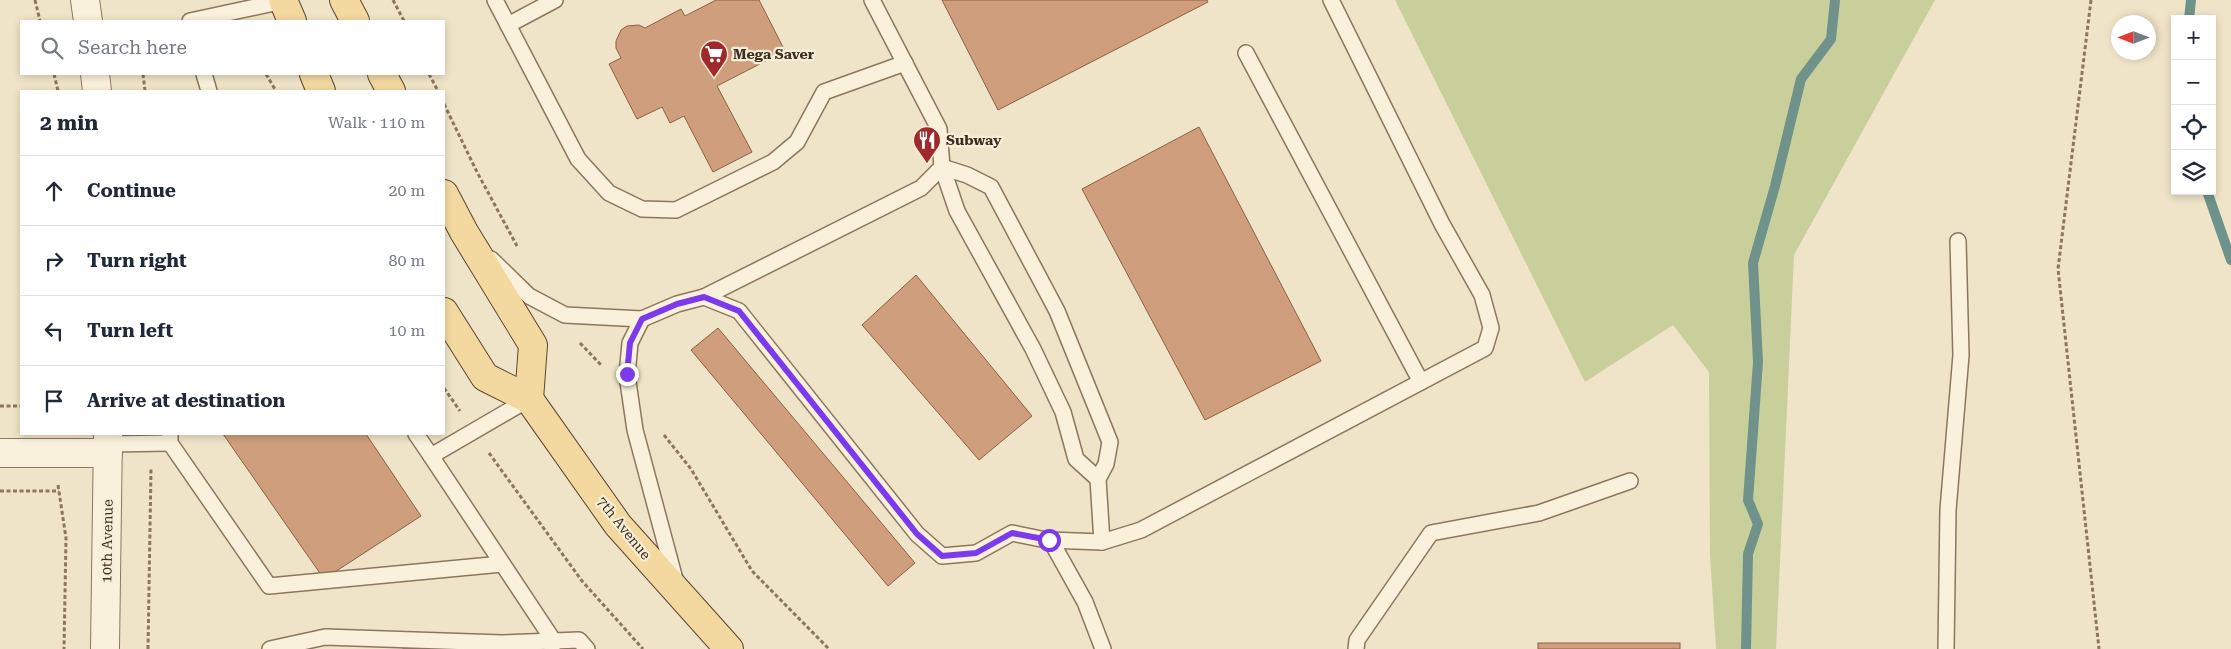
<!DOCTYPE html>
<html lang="en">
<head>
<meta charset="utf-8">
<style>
  body { margin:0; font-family:"Roboto Serif",serif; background:#f6f6f7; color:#1f2937 }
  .controls { position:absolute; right:15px; top:15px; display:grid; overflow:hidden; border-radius:0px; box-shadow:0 2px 8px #0003 }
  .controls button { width:45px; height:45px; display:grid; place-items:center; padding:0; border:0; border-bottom:1px solid #e0e1e3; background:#fff; color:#1f2937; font:25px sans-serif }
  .compass { position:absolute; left:2111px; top:15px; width:45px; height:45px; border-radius:50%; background:#fff; box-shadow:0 2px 8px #0003; rotate:270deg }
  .stop { position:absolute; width:15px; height:15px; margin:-11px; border:4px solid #7c3aed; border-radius:50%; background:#fff }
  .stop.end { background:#7c3aed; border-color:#fff; box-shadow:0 1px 5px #0008 }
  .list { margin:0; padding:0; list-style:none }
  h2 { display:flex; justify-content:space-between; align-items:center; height:65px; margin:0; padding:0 20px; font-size:21px }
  h2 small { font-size:16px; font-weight:400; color:#747a83 }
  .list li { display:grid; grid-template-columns:32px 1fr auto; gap:15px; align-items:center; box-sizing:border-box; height:70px; padding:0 20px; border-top:1px solid #e0e1e3 }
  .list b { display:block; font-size:19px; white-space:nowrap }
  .list em { font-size:16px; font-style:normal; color:#747a83 }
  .icon { flex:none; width:28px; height:28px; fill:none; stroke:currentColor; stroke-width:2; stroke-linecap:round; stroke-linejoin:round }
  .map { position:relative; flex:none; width:2231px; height:649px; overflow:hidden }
  .search { position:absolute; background:#fff; box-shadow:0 2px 8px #0003; left:20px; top:20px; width:425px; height:55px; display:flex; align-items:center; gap:12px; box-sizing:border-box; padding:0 18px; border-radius:0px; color:#747a83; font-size:19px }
  .panel { position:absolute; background:#fff; box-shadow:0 2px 8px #0003; left:20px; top:90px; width:425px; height:345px; border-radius:0px }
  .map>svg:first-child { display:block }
  .green { fill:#c9cf9b }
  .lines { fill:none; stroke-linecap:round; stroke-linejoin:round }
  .stream { stroke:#6f938a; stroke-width:10 }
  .building { fill:#cf9f7d; stroke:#8d5f41 }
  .service-casing { stroke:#8d765c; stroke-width:18 }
  .minor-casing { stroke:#8d765c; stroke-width:30 }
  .tertiary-casing { stroke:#8d765c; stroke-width:30 }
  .primary-casing { stroke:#5b4430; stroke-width:30 }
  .path { stroke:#8d765c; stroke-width:3; stroke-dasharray:4 2.5; stroke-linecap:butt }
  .service { stroke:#faf1dc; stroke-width:15 }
  .minor { stroke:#faf1dc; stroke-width:28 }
  .tertiary { stroke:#faf1dc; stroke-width:28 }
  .primary { stroke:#f3d9a0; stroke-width:28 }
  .route { stroke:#7c3aed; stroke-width:6 }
  .labels { text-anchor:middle; stroke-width:4.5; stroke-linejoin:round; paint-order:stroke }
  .poi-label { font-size:14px; font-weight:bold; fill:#3d2e20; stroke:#f7eed8; text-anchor:start }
  .street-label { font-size:14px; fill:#3d2e20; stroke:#f7eed8 }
</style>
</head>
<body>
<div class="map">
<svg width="2231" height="649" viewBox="0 0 2231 649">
  <rect width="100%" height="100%" fill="#f0e4c8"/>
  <path class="green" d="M1395,0h540l-141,255 -18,394h-60l-6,-94 -1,-183 -36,-47 -88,57z"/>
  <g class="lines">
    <g class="stream">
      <path d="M2189,19l2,-19"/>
      <path d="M2207,191l24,69"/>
      <path d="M1746,649l2,-95 10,-30 -10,-24 10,-138 -5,-99 22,-77 26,-107 30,-40 4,-39"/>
    </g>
  </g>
  <g class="building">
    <path d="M716,0h43l26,51 -68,35 35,66 -39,20 -29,-56 -14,7 -8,-16 -25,12 -28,-55 12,-6 -5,-10v-7l5,-11 6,-4 12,-1 6,3 36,-19 4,7z"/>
    <path d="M942,0h265l1,2 -210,108z"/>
    <path d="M1199,127l122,234 -116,59 -123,-231z"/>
    <path d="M916,275l116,141 -53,44 -117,-135z"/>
    <path d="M718,328l197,235 -27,23 -197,-236z"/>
    <path d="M223,434h143l55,82 -97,63z"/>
    <path d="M403,643l33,1v5h-33z"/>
    <rect x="1538" y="643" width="142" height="6"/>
  </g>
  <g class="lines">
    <g class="service-casing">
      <g id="service">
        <path d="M495,0l83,159 31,34 33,16 34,1 97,-48 24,-20 27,-50 81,-29"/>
        <path d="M190,21l98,-21"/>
        <path d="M508,25l47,-25"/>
        <path d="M1246,53l175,329"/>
        <path d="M204,74l5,17"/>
        <path d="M942,167l25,8 24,12 66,124 53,131 -4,22 -8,15 4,63"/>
        <path d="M942,167l15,44 76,138 30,63 13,47 22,20"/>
        <path d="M491,259l38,37 36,19 77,4 -12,24 -3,32 8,55 41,153"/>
        <path d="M704,297l217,-109 21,-21 -3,-38 -67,-129"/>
        <path d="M642,319l35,-15 27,-7 35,14 178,223 25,22 34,-3 36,-20 39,8 34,61 18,47"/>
        <path d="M170,434v9l99,143 233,-22"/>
        <path d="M416,434l15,22 98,-57"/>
        <path d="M108,444l62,-1"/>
        <path d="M431,456l122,184 -1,8"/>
        <path d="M1049,540l53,2 39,-12 344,-182 6,-20 -9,-33 -40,-71 -111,-224"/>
        <path d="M270,649l55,-12 177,6 77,-3 8,9"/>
        <path d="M1356,649l1,-9 74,-107 108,-20 91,-32"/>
        <path d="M1946,649l2,-139 13,-155 -3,-114"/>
      </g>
    </g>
    <g class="minor-casing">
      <path id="minor" d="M0,453h108"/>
    </g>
    <g class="tertiary-casing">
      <g id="tertiary">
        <path d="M85,0l3,21"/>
        <path d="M95,74l2,17"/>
        <path d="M105,649l3,-215"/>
      </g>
    </g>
    <g class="primary-casing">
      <g id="primary">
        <path d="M283,0l9,21"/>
        <path d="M344,0l11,21"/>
        <path d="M314,74l7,17"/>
        <path d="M382,74l9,17"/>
        <path d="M444,194l20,38 69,113 -4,54"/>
        <path d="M444,312l41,65 44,22 89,126 111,124"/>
      </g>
    </g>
    <g class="path">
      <path d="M35,0l5,21"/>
      <path d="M393,0l11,21"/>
      <path d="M2091,0l-33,269 41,380"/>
      <path d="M54,74l4,17"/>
      <path d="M143,74l2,17"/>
      <path d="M266,74l10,17"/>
      <path d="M429,74l9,17"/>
      <path d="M444,104l33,68 40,74"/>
      <path d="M580,343l22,23"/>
      <path d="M444,388l16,23"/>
      <path d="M0,406h21"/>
      <path d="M664,435l27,34 61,102 77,78"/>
      <path d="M489,453l93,128 61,68"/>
      <path d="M58,485l8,53 -2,111"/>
      <path d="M0,491h59"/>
      <path d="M148,649l3,-180"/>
    </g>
    <use href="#service" class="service"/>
    <use href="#minor" class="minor"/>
    <use href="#tertiary" class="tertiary"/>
    <use href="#primary" class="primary"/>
  </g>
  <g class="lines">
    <path class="route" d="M627,374l3,-31 12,-24 35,-15 27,-7 35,14 178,223 25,22 34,-3 36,-20 37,7"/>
  </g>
  <defs>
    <g id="supermarket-pin" transform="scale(1.4375)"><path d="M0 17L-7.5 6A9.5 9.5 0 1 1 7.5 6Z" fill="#9e2a2b" stroke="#f7eed8"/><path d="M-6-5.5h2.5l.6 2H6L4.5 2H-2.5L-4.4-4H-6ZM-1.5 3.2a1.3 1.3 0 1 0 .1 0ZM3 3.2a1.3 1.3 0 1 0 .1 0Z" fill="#fff"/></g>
    <g id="restaurant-pin" transform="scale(1.4375)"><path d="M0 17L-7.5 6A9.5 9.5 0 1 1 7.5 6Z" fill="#9e2a2b" stroke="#f7eed8"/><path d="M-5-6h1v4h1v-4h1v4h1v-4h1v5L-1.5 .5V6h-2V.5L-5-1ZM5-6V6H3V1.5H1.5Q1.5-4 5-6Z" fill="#fff"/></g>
  </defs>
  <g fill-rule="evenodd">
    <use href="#supermarket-pin" x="714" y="54"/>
    <use href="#restaurant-pin" x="927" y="140"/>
  </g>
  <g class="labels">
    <g class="poi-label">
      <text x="733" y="59">Mega Saver</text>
      <text x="946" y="145">Subway</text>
    </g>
    <g class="street-label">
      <text transform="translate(624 528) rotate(51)" y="5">7th Avenue</text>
      <text transform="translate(107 541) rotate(-89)" y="5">10th Avenue</text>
    </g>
  </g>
</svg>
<div class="controls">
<button>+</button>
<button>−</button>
<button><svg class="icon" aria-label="locate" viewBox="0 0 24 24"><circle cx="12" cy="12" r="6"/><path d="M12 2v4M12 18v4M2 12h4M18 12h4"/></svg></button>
<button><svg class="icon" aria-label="layers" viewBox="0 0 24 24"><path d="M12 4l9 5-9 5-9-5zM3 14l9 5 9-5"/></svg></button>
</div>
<svg class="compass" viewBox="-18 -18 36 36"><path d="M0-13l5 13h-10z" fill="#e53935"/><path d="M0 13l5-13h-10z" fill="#747a83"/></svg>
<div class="stop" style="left:1049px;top:540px"></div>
<div class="stop end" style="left:627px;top:374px"></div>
<div class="search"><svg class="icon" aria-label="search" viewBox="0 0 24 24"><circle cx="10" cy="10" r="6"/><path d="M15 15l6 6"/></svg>Search here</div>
<section class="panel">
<h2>2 min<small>Walk · 110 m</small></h2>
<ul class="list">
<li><svg class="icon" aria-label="ahead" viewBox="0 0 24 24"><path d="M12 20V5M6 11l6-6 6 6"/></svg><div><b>Continue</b></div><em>20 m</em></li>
<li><svg class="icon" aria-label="right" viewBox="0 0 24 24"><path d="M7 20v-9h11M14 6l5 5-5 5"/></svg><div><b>Turn right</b></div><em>80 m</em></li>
<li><svg class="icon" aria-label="left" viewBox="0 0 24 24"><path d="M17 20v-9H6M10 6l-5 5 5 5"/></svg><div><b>Turn left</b></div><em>10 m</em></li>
<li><svg class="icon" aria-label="arrive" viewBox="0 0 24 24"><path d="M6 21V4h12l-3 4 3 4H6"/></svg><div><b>Arrive at destination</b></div></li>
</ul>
</section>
</div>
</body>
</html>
